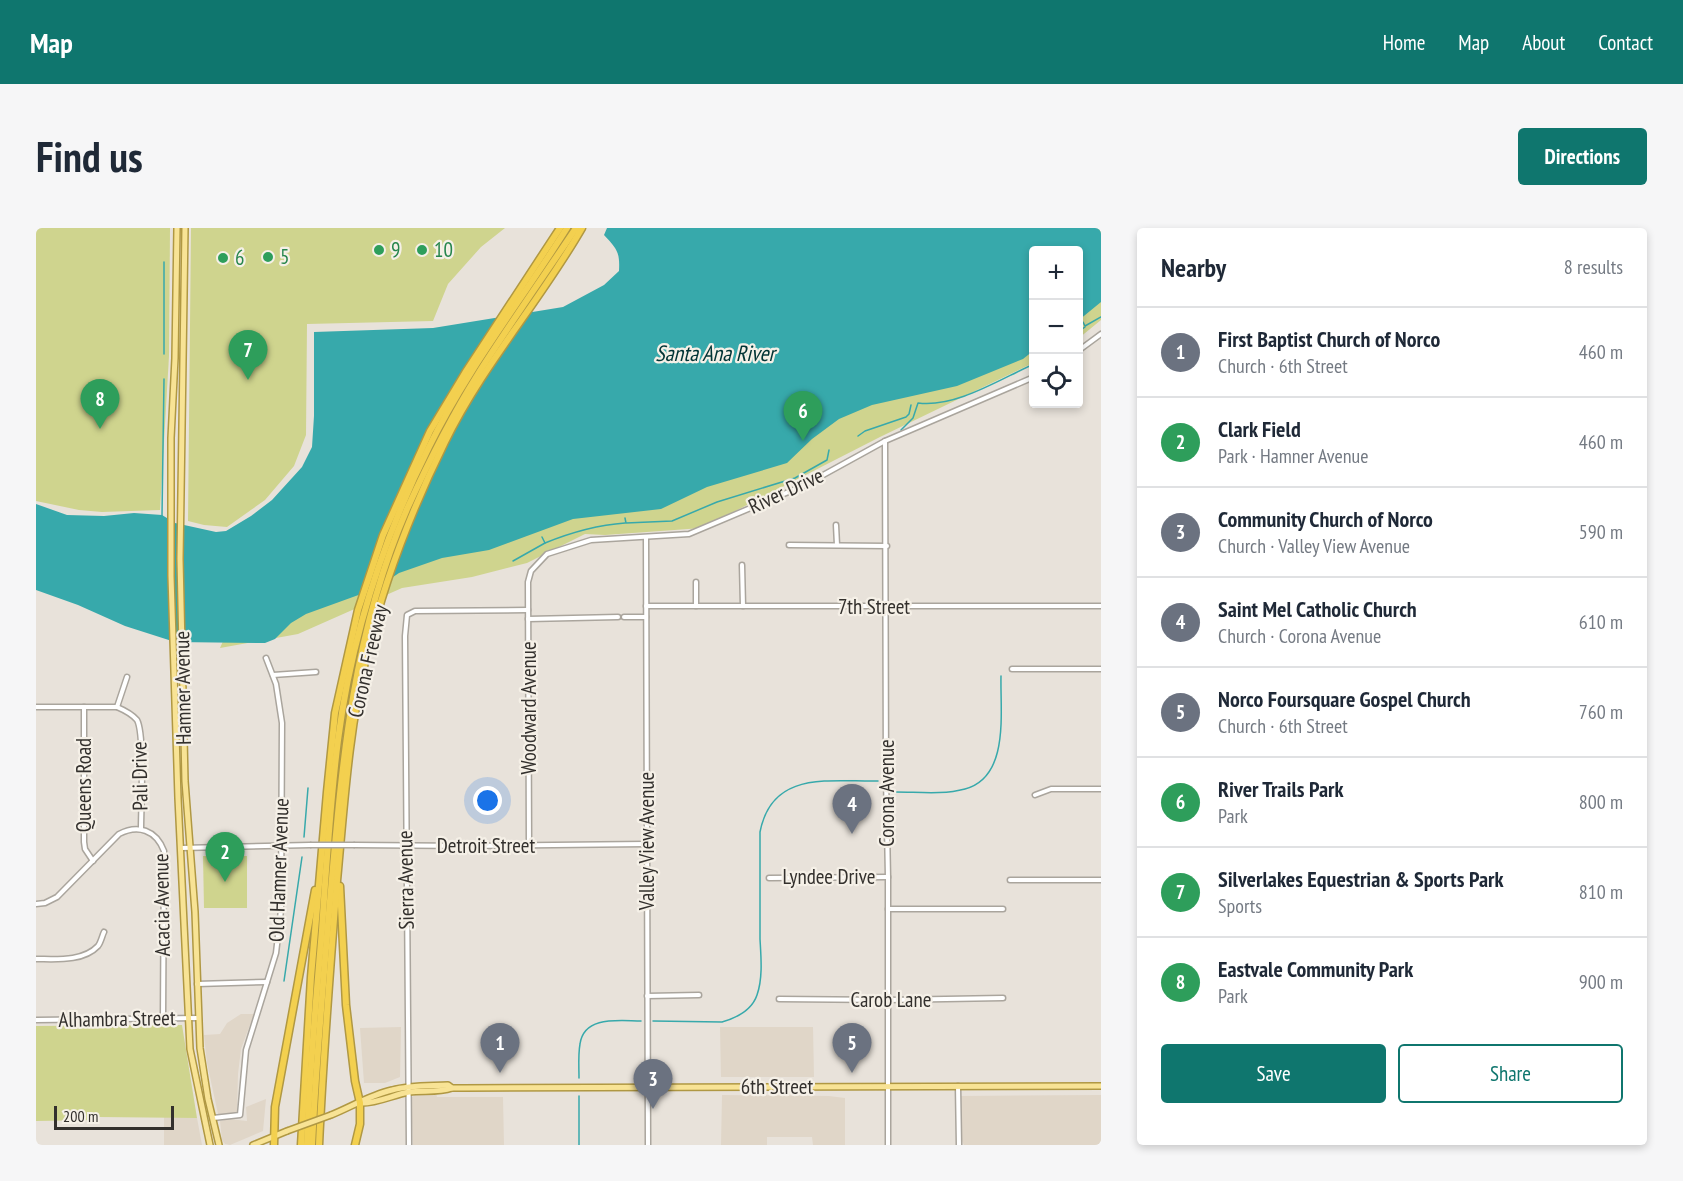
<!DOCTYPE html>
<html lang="en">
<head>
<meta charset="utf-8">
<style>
  body { margin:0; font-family:"PT Sans Narrow",sans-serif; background:#f6f6f7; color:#1f2937 }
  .controls { position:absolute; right:18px; top:18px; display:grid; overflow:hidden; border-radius:6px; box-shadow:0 3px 9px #0003 }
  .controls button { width:54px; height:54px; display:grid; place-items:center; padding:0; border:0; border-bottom:2px solid #e0e1e3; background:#fff; color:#1f2937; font:30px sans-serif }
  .scale { position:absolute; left:18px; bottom:15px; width:120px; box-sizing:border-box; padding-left:6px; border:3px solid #33302d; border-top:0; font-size:16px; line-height:21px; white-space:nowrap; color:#33302d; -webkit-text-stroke:4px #f5f0e7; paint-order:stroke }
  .you { position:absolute; left:452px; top:573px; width:21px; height:21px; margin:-15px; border:4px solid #fff; border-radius:50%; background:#1a73e8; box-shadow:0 0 0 9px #1a73e833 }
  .badge { display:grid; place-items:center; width:39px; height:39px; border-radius:50%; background:#0f766e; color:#fff; font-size:20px; font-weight:700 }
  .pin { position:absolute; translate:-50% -50px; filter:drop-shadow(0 2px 3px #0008) }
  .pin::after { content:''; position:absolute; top:32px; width:21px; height:18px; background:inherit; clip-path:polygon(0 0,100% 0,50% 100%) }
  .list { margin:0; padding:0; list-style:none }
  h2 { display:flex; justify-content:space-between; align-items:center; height:78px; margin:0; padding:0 24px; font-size:26px }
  h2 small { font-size:20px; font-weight:400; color:#747a83 }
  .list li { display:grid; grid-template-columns:39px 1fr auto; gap:18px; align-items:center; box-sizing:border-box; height:90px; padding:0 24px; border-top:2px solid #e0e1e3 }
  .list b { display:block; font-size:22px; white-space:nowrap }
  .list p { margin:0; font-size:20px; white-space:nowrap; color:#747a83 }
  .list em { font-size:20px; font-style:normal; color:#747a83 }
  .actions { display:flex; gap:12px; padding:18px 24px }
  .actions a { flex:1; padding:14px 0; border:2px solid #0f766e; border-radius:6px; text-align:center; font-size:21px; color:#0f766e }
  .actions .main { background:#0f766e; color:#fff }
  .icon { flex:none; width:33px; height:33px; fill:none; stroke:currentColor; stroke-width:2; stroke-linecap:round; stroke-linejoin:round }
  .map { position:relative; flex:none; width:1065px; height:917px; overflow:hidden; border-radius:6px }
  header { display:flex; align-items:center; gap:36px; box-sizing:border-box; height:84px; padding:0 30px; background:#0f766e; color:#fff }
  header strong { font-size:28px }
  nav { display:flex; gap:33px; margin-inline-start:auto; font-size:21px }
  .intro { display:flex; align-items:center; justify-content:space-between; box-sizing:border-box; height:144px; padding:0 36px }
  h1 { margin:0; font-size:42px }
  .button { padding:15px 27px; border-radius:6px; background:#0f766e; color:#fff; font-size:21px; font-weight:700 }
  main { display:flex; gap:36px; padding:0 36px }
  aside { flex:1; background:#fff; border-radius:6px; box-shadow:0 3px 9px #0003 }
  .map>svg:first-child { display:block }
  .built { fill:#e0d6c8 }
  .green { fill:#cfd48e }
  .water { fill:#37a9ab }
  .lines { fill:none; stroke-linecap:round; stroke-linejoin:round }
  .stream { stroke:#37a9ab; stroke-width:1.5 }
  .street-casing { stroke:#aaa59d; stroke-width:7 }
  .primary-casing { stroke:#b09843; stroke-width:8 }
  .highway-casing { stroke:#b09843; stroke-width:9 }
  .street { stroke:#fff; stroke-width:4 }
  .primary { stroke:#f8e395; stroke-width:5 }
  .highway { stroke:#f3d04f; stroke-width:6 }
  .street-bridge-casing { stroke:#aaa59d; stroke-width:7; stroke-linecap:butt }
  .primary-bridge-casing { stroke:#b09843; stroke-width:8; stroke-linecap:butt }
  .street-bridge { stroke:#fff; stroke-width:4 }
  .primary-bridge { stroke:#f8e395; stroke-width:5 }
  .leisure-dot { fill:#2e9e5b; stroke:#f5f0e7; stroke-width:2 }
  .labels { text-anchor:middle; stroke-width:4.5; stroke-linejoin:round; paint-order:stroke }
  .leisure-label { font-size:21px; fill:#27864d; stroke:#f5f0e7; text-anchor:start }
  .street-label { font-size:21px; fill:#33302d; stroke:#f5f0e7 }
  .water-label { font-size:22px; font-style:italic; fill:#003435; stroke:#f5f0e7 }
</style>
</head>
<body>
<header>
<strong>Map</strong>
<nav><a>Home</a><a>Map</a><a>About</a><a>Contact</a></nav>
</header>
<div class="intro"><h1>Find us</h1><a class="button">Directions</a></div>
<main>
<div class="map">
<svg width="1065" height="917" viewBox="0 0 1065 917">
  <rect width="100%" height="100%" fill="#e8e2da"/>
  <g class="built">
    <path d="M205,786h13l-13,35 -3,25 -1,38 -4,3 -15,-1 -11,-51 -3,-28 16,-1 7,-11z"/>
    <path d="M365,799l-1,50 -15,6h-21l-4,-55z"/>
    <path d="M684,799h93l1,50h-93z"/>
    <path d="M400,865l1,4h66l1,48h-91l-2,-47 4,-3z"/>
    <path d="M686,867l107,1 16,2v47h-32l-1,-8h-45v8h-46z"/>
    <path d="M1065,867v50h-137l-4,-8v-41z"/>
    <path d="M230,871l-3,32 -33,14 -5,-1 -3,-4 -2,-19 9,-2 18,2 -1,-14z"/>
    <path d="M128,889l33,1 5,27h-38z"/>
  </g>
  <g class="green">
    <path d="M0,0h134l-1,128 -9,154 -58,2 -23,-2 -43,-9z"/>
    <path d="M155,0h314l-24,19 -33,37 -15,37 -126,3 -1,111 -12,31 -29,34 -38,27 -23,-2 -16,-4z"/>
    <path d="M1065,0v92l-22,18 -1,-88h-44l-1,113 -153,74 -178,91 -97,7 -20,-1 -58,29 -55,14 -70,11 -104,46 -78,14 50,-114 716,-283z"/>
    <path d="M167,628h44v52h-43z"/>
    <path d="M146,797l15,93 -99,-1 -2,3 -60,1v-95z"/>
  </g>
  <path class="water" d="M571,0h494v74l-22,18 -1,-70h-44l-1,101 -10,8 -66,27 -85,19 -33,14 -27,20 -25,24 -80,24 -46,22 -88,10 -84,31 -47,8 -43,15 -24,16 -69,25 -15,9 -16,16 -10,4 -90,-1 -50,-16 -47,-21 -42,-15v-86l31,11 37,1 30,-3 28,2 13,8 41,9 10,-1 25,-15 21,-16 30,-33 10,-20 2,-31v-84l119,-4 130,-21 41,-22 15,-14c1,-19 -2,-22 -15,-36z"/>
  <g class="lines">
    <g class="stream">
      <path d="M128,34v92"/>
      <path d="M1047,94l2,4 16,-9"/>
      <path d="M1042,104l7,-5"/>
      <path d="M865,202l12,-12 5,-15c38,5 82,-24 116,-39"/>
      <path d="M822,208l7,-5 41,-14 3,-3 2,-9"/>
      <path d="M126,288l2,-137"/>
      <path d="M589,290l1,5 46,-2 45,-19 78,-24 32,-18 2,-10"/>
      <path d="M509,315c27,-11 52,-18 80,-20"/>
      <path d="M477,333l32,-18 -3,-6"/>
      <path d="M860,564c22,0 47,3 69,-3 45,-12 35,-77 36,-113"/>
      <path d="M268,609l4,-49"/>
      <path d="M248,753l18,-124"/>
      <path d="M617,793l69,1c14,-4 30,-12 35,-27 6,-17 4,-38 3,-56 0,-36 0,-71 0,-107 12,-62 69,-50 118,-51"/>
      <path d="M543,850c0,-11 -1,-23 1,-34 4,-29 40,-23 61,-23"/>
      <path d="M543,917v-49"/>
    </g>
    <g class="street-casing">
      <g id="street">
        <path d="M1042,123l23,-17"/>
        <path d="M849,213l1,336 2,100v268"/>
        <path d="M800,297l1,20"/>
        <path d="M610,310l2,607"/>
        <path d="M753,317l98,1"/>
        <path d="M706,337l1,41"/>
        <path d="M660,354v24"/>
        <path d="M610,378h455"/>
        <path d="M588,389h22"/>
        <path d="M492,391l90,-2"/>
        <path d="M976,441h89"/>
        <path d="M237,447l43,-3"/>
        <path d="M0,479h81c7,3 15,7 20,13 8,14 4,88 4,109"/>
        <path d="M48,479v135l1,7 8,12"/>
        <path d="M81,479l10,-30"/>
        <path d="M999,567l16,-6h50"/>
        <path d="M319,617l114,1 177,-2"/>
        <path d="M493,618l-1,-264 3,-11 16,-17 44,-14 98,-6 116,-49 80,-44 149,-64"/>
        <path d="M145,620l129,-3"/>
        <path d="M733,650l119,-1"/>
        <path d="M974,652h91"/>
        <path d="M0,676l9,-1 12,-6 62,-63c19,-10 37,-4 45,17l-1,168"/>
        <path d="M852,681h115"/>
        <path d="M0,731c19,0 47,3 62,-13 3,-4 4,-10 6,-14"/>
        <path d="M161,756l70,-2"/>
        <path d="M611,768l52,-1"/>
        <path d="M743,771l109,1 115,-2"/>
        <path d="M0,792l162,-2"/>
        <path d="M922,858l1,59"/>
        <path d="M177,890l27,-3 6,-65 30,-97 5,-43 1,-187 -6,-39 -10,-26"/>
        <path d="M373,917l-4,-509 2,-21 8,-4 113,-1"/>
      </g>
    </g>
    <g class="primary-casing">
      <g id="primary">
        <path d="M141,0l-2,130 -4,80v138l7,222 12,251 20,96"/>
        <path d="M149,0l-5,331 5,222 10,131 5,136 8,51 11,46"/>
        <path d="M326,875c16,0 31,-8 47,-11 14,-2 29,1 43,-4"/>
        <path d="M295,887c20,-8 39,-20 61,-25 18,-5 37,-4 56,-5l4,3h11l638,-2"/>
        <path d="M217,917l34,-14"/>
      </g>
    </g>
    <g class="highway-casing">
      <g id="highway">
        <path d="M304,658l6,119 9,76 5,22v21l-5,21"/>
        <path d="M238,917l1,-38 40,-217"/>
        <path d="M265,917l10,-168 16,-185 8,-79 23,-103 25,-75 47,-104 35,-58 95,-145"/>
        <path d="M271,917c2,-72 9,-143 15,-215 4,-63 8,-127 16,-190 13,-101 45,-201 91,-293 38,-78 92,-146 138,-219"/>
        <path d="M276,917c4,-81 11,-163 18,-244 12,-136 22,-266 77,-392 21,-46 44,-92 71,-135 31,-49 65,-97 98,-146"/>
        <path d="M283,917c4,-88 11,-176 18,-264 7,-76 12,-154 30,-228 17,-72 45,-144 78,-211 37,-76 95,-141 137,-214"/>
      </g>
    </g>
    <use href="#street" class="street"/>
    <use href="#primary" class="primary"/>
    <use href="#highway" class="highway"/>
    <g class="street-bridge-casing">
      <path id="street-bridge" d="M274,617h45"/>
    </g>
    <g class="primary-bridge-casing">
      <path id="primary-bridge" d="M251,903l44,-16"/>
    </g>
    <use href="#street-bridge" class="street-bridge"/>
    <use href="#primary-bridge" class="primary-bridge"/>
  </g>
  <g class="leisure-dot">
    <circle cx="343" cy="22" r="6"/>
    <circle cx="386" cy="22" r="6"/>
    <circle cx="232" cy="29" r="6"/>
    <circle cx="187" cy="30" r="6"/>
  </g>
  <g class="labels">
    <g class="leisure-label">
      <text x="355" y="29">9</text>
      <text x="398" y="29">10</text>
      <text x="244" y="36">5</text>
      <text x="199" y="37">6</text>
    </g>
    <g class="street-label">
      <text transform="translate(750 263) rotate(-25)" y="7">River Drive</text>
      <text x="838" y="386">7th Street</text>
      <text transform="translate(332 433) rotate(-77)" y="7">Corona Freeway</text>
      <text transform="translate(147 460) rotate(-91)" y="7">Hamner Avenue</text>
      <text transform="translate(493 480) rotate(-90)" y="7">Woodward Avenue</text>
      <text transform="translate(104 548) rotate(-91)" y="7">Pali Drive</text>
      <text transform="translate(48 557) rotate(-90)" y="7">Queens Road</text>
      <text transform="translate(851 565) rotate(-90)" y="7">Corona Avenue</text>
      <text transform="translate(611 613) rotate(-90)" y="7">Valley View Avenue</text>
      <text x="450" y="625">Detroit Street</text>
      <text transform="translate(243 642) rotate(-88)" y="7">Old Hamner Avenue</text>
      <text x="793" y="656">Lyndee Drive</text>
      <text transform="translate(370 652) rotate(-91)" y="7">Sierra Avenue</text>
      <text transform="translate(126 677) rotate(-91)" y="7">Acacia Avenue</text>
      <text x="855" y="779">Carob Lane</text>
      <text transform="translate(81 791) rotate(-1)" y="7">Alhambra Street</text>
      <text x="741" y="866">6th Street</text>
    </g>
    <g class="water-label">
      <text x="679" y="133">Santa Ana River</text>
    </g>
  </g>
</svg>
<div class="controls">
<button>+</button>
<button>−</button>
<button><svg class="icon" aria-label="locate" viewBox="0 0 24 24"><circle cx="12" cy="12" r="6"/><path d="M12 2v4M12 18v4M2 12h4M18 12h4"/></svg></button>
</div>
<div class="scale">200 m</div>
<div class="you"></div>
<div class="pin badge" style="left:464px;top:845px;background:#6b7280">1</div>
<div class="pin badge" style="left:189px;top:654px;background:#2e9e5b">2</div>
<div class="pin badge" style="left:617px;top:881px;background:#6b7280">3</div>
<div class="pin badge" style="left:816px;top:606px;background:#6b7280">4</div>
<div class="pin badge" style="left:816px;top:845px;background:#6b7280">5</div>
<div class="pin badge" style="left:767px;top:213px;background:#2e9e5b">6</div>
<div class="pin badge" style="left:212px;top:152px;background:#2e9e5b">7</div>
<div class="pin badge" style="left:64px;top:201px;background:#2e9e5b">8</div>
</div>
<aside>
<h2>Nearby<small>8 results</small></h2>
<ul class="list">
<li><span class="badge" style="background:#6b7280">1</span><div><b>First Baptist Church of Norco</b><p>Church · 6th Street</p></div><em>460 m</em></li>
<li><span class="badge" style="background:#2e9e5b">2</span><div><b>Clark Field</b><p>Park · Hamner Avenue</p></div><em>460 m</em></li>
<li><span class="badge" style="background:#6b7280">3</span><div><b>Community Church of Norco</b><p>Church · Valley View Avenue</p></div><em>590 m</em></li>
<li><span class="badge" style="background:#6b7280">4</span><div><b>Saint Mel Catholic Church</b><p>Church · Corona Avenue</p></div><em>610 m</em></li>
<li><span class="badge" style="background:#6b7280">5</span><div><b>Norco Foursquare Gospel Church</b><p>Church · 6th Street</p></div><em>760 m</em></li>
<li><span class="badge" style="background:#2e9e5b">6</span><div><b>River Trails Park</b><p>Park</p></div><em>800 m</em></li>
<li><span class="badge" style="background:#2e9e5b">7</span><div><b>Silverlakes Equestrian &amp; Sports Park</b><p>Sports</p></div><em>810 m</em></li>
<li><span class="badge" style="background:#2e9e5b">8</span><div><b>Eastvale Community Park</b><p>Park</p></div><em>900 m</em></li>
</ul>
<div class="actions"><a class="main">Save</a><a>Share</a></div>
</aside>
</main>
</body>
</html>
